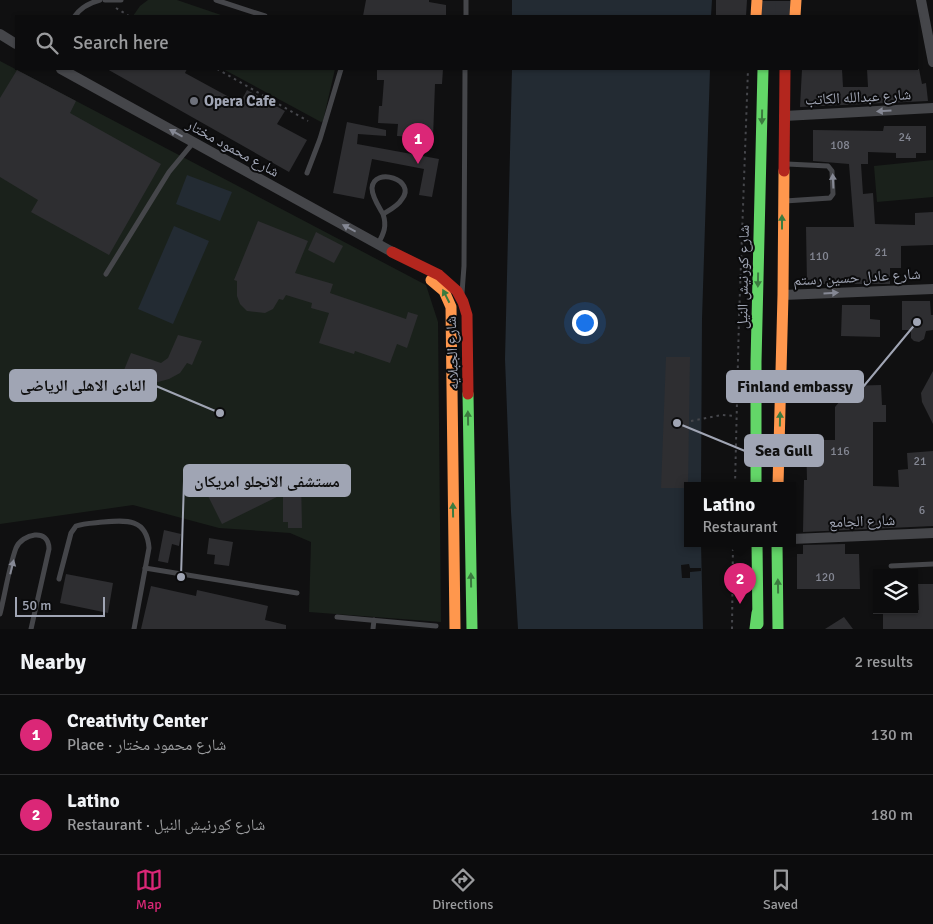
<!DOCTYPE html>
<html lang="en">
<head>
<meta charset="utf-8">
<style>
  body { margin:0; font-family:Signika,"Noto Naskh Arabic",sans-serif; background:#151516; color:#f1f3f6 }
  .controls { position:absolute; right:15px; bottom:15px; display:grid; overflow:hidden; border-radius:0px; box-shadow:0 1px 4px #0004 }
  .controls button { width:45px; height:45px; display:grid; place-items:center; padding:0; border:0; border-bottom:1px solid #2c2c2e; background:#0c0c0d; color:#f1f3f6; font:25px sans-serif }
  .scale { position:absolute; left:15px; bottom:12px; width:90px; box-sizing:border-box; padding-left:5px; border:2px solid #a0a5b4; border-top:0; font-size:14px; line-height:18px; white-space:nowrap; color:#a0a5b4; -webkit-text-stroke:4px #0b0b0c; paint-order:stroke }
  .you { position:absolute; left:584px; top:322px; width:18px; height:18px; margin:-12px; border:4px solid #fff; border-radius:50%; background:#1a73e8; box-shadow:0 0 0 8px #1a73e833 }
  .badge { display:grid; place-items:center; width:32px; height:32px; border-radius:50%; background:#db2777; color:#fff; font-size:16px; font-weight:700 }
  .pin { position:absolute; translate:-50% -41px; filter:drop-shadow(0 1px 2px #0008) }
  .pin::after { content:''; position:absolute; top:26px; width:18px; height:15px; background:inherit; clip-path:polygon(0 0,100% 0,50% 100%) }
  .popup { position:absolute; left:684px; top:482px; width:112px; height:65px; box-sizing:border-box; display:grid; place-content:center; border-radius:0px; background:#0c0c0d; filter:drop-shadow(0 1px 4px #0005); font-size:16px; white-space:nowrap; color:#9a9b9d }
  .popup b { font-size:19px; color:#f1f3f6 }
  .popup::after { content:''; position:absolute; left:50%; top:100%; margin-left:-10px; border:10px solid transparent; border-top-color:#0c0c0d }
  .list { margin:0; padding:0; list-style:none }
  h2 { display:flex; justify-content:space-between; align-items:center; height:65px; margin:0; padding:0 20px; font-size:21px }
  h2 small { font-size:16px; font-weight:400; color:#9a9b9d }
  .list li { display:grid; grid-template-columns:32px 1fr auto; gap:15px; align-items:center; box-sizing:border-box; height:80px; padding:0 20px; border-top:1px solid #2c2c2e }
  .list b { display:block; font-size:19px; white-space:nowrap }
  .list p { margin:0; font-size:16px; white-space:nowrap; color:#9a9b9d }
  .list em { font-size:16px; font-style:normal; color:#9a9b9d }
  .icon { flex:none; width:28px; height:28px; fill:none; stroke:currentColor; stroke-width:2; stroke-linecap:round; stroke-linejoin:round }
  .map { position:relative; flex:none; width:933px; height:629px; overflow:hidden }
  .search { position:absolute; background:#0c0c0d; box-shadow:0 1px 4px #0004; left:15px; right:15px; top:15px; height:55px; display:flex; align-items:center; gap:12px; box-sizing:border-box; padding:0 18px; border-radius:0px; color:#9a9b9d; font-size:19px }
  .sheet { height:225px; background:#0c0c0d }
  nav { display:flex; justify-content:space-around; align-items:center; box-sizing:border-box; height:70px; border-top:1px solid #2c2c2e; background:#0c0c0d; font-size:14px; color:#9a9b9d }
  nav a { display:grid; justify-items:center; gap:2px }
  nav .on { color:#db2777 }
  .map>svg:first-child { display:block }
  .green { fill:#1a211b }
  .water { fill:#232b33 }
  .pier { fill:#101011 }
  .building { fill:#2e2e31 }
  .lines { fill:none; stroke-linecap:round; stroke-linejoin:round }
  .primary-tunnel { stroke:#2d2e32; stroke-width:15; stroke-dasharray:15 8; stroke-linecap:butt }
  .path { stroke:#46474c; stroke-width:2; stroke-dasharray:2.5 4; stroke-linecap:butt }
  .lane { stroke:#45464a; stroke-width:5 }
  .street { stroke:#45464a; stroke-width:10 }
  .fast { stroke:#63d668; stroke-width:11 }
  .slow { stroke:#ff974d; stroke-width:11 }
  .jam { stroke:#b3261e; stroke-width:11 }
  .oneway { fill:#858894 }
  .oneway2 { fill:#3b7b3f }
  .poi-dot { fill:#6e717b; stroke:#0b0b0c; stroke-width:2 }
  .labels { text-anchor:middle; stroke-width:4; stroke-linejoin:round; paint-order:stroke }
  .number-label { font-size:12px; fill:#848793 }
  .street-label { font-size:15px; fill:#a0a5b4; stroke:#0b0b0c }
  .poi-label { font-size:15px; font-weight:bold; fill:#a0a5b4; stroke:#0b0b0c; text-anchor:start }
  .leader { fill:none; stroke:#a0a5b4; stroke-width:2 }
  .callout-dot { fill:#a0a5b4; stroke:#0b0b0c; stroke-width:2 }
  .callout { fill:#a0a5b4; stroke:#a0a5b4; stroke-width:2 }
  .callout-label { font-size:16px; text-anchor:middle; font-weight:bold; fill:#111 }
</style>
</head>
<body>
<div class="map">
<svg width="933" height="629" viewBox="0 0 933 629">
  <rect width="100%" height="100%" fill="#101011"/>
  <g class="green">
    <path d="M148,0h29l47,16h-91l7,-10z"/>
    <path d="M0,61l426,224 12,37 3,300 -132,-10 2,-70 -21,-9 -71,-5 -86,-23 -133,19z"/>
    <path d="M223,69h112l-12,52 -2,1z"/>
    <path d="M933,160v37l-56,5 -3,-36z"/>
  </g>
  <g class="water">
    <path d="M512,0h200l-1,16h-199z"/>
    <path d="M512,69h198l-8,250 -1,166h-13v58h13l2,86h-185l-7,-117 -6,-153z"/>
    <path d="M187,175l45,17 -12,29 -44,-17z"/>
    <path d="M174,226l35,15 -36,83 -35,-15z"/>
  </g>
  <path class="pier" d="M689,564l1,4h11v3l-11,1v6h-8l-1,-13z"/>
  <g class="building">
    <path d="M366,0h63v2l17,3v11h-83z"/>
    <path d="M716,0h31l-1,16h-30z"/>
    <path d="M107,69h80l-2,4 55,30 7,-13 38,21 -8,13 30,16 -18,32z"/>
    <path d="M377,69h66l-1,15h-7l-2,54 -36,-2 1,-12 -20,-1 1,-17h3l2,-26h-7z"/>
    <path d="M802,69h40l1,18h25l-1,-18h52l3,15 4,-1 2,18 -128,6z"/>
    <path d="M17,70l59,31 -6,12 91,51 -52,91 -78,-43 7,-12 -38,-23v-79z"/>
    <path d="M347,122l39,8v6l-28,-2 -1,10 82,15 -7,38 -13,-2 5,-26 -52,-10 -8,40 -31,-6z"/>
    <path d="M884,126h42v27h-10v5h-20v-5l-28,-1v12h-7l2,30 10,-1 2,31 40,1v-12l18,-1v33l-32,1v22h-11v16h-83l-1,-57h48l-5,-63 -36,-3v-31l70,1z"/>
    <path d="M258,221l50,20 -13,32 38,11 -3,9 76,26 2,-7 10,3 -11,33 -10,-4 -7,19 -35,-12 -1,3 -35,-11 10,-30 -18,-5 1,-5 -26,-8 -3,5 -4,-1 -6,10 -8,4 -18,-2 -7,-7 -3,-8v-15l-3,-1z"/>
    <path d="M316,232l27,14 -9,17 -26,-13z"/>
    <path d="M902,301h28l1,14h2v15l-7,1 -2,8 -5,3 -5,-1 -3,-3v-8h-9z"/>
    <path d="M842,305h28v14l10,1v17l-39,-1z"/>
    <path d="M178,335l24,6 -10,24 -5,-2 -7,10 -11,6 -11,3 -16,-4 -18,-8 7,-17 30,10 7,-5z"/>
    <path d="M666,357h24l-2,131h-27z"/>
    <path d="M933,371v53l-11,-22 -1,-9z"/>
    <path d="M835,383h10l1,3 35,-1 1,20h4v17h-13v64l26,1 -1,-17 10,-1 -1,-16 26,-2v75l-130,6 1,-52h3l-1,-40h29v-33l5,-6 -5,-7z"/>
    <path d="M269,477l1,2h31l1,49h-14v-6h-5v-28l-61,30 -16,-32 6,-3 7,1z"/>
    <path d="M164,530l17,4 -2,12 -7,-2 -4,19 -10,-2z"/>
    <path d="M209,538l24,4 -4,24 -15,-2 1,-9 -8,-1z"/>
    <path d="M845,544v10h14l1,35h-63v-35h6v-9z"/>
    <path d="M66,574l47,9 -5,30 -48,-10z"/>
    <path d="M918,584h15v45h-50v-19h36z"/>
    <path d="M151,586l45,10 1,-6 71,16 -3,14 21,5v4h-145z"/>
    <path d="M844,617l9,12h-28z"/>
  </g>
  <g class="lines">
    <g class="primary-tunnel">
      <path d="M769,16v-16"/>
      <path d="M783,16v-16"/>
    </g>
    <g class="path">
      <path d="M116,8l13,8"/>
      <path d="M217,69l91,52"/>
      <path d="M691,421l31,-6 14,1"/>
      <path d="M735,485l4,-167 9,-249"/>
      <path d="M732,629l1,-86"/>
    </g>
    <g class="lane">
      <path d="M105,0h16"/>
      <path d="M216,0l49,16"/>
      <path d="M75,16c6,-9 14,-13 25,-16"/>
      <path d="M466,16v-16"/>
      <path d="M307,173l13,-34 21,-70"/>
      <path d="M785,201l45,-3 3,-4 -1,-23 -4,-5 -41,-2"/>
      <path d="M378,244c6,-11 9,-18 5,-30 7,-4 15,-8 19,-15 15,-19 -28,-33 -30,-11 0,9 7,19 11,26"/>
      <path d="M106,274l63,-102 24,-29"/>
      <path d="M462,293l2,-27 1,-197"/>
      <path d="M891,566l42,-2"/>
      <path d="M145,568l152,25"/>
      <path d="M59,579l12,-46 5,-7c8,-3 18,-3 27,-4 23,-2 44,-4 46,26l-15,81"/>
      <path d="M0,614c5,-20 9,-47 16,-66 6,-14 33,-21 33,1l-18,80"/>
      <path d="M337,617l99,9"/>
      <path d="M373,629l1,-9"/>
    </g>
    <g class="street">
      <path d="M921,0l12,62"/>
      <path d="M0,34l16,10"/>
      <path d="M61,69l331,183"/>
      <path d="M784,116l149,-8"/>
      <path d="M783,295l150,-6"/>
      <path d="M792,539l141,-6"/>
    </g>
    <g class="fast">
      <path d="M468,394l4,235"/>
      <path d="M756,485v-123l7,-293"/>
      <path d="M757,543l1,81"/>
      <path d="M777,543l1,86"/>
      <path d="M755,629l2,-16"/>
    </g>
    <g class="slow">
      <path d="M756,16l1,-16"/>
      <path d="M795,16l1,-16"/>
      <path d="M431,280l13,11 7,16 4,322"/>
      <path d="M778,485l5,-190 1,-124"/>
    </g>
    <g class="jam">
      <path d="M784,171l1,-102"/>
      <path d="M392,252l47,23 18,16 6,11 4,13 1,79"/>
    </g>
  </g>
  <defs><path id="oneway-solid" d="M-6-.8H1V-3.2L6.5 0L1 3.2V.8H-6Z" transform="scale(1.25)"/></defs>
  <g class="oneway">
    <use href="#oneway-solid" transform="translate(884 111) rotate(177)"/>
    <use href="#oneway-solid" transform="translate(176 133) rotate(-151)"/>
    <use href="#oneway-solid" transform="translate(833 181) rotate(-93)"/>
    <use href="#oneway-solid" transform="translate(349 228) rotate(-152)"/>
    <use href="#oneway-solid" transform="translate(831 293) rotate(-3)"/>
    <use href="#oneway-solid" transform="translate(12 567) rotate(-76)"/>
  </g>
  <g class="oneway2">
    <use href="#oneway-solid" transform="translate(762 117) rotate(91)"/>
    <use href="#oneway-solid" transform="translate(782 222) rotate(-90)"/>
    <use href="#oneway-solid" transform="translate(758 280) rotate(91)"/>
    <use href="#oneway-solid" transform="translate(446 296) rotate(-117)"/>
    <use href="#oneway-solid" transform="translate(468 418) rotate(-91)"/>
    <use href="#oneway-solid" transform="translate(780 419) rotate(-89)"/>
    <use href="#oneway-solid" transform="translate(453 510) rotate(-91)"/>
    <use href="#oneway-solid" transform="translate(471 580) rotate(-91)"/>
    <use href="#oneway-solid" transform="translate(778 586) rotate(-91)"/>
  </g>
  <circle class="poi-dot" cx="194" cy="101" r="5"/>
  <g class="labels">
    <g class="number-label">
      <text x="905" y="141">24</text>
      <text x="840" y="149">108</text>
      <text x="881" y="256">21</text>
      <text x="819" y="260">110</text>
      <text x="840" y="455">116</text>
      <text x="920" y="465">21</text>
      <text x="922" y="514">6</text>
      <text x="825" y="581">120</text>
    </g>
    <g class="street-label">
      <text transform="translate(858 97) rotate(-3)" y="5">شارع عبدالله الكاتب</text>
      <text transform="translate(233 148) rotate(29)" y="5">شارع محمود مختار</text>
      <text transform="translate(743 277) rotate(-89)" y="5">شارع كورنيش النيل</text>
      <text transform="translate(857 277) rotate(-3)" y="5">شارع عادل حسين رستم</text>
      <text transform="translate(452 353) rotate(-92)" y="5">شارع الجبلايه</text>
      <text transform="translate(862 521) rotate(-2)" y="5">شارع الجامع</text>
    </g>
    <g class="poi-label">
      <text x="204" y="106">Opera Cafe</text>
    </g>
  </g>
  <path class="leader" d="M220 413L156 386M917 322L863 387M677 423L745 451M181 577L184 481"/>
  <g class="callout-dot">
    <circle cx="220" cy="413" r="5"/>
    <circle cx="917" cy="322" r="5"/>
    <circle cx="677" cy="423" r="5"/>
    <circle cx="181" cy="577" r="5"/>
  </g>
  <g class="callout">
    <rect x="10" y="370" width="146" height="31" rx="5"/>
    <rect x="727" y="371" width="136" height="31" rx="5"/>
    <rect x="745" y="435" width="78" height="31" rx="5"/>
    <rect x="184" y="465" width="166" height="31" rx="5"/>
  </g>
  <g class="callout-label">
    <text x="83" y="391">النادى الاهلى الرياضى</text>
    <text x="795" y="392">Finland embassy</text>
    <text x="784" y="456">Sea Gull</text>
    <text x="267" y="487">مستشفى الانجلو امريكان</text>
  </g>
</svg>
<div class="controls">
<button><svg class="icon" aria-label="layers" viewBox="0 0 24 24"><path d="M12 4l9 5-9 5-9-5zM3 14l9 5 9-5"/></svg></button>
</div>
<div class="scale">50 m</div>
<div class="you"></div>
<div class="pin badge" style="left:418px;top:164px">1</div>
<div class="pin badge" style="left:740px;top:604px">2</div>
<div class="popup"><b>Latino</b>Restaurant</div>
<div class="search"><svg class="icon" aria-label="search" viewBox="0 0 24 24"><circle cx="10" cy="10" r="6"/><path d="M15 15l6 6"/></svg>Search here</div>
</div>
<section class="sheet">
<h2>Nearby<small>2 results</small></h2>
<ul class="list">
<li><span class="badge">1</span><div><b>Creativity Center</b><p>Place · شارع محمود مختار</p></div><em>130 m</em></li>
<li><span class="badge">2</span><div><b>Latino</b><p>Restaurant · شارع كورنيش النيل</p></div><em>180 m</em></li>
</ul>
</section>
<nav>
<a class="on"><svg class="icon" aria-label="map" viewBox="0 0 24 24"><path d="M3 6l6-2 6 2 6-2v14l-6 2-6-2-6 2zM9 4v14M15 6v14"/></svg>Map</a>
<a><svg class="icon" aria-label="directions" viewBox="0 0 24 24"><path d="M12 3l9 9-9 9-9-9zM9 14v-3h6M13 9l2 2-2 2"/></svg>Directions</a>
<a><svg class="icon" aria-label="saved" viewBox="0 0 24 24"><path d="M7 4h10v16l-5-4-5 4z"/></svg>Saved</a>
</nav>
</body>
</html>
